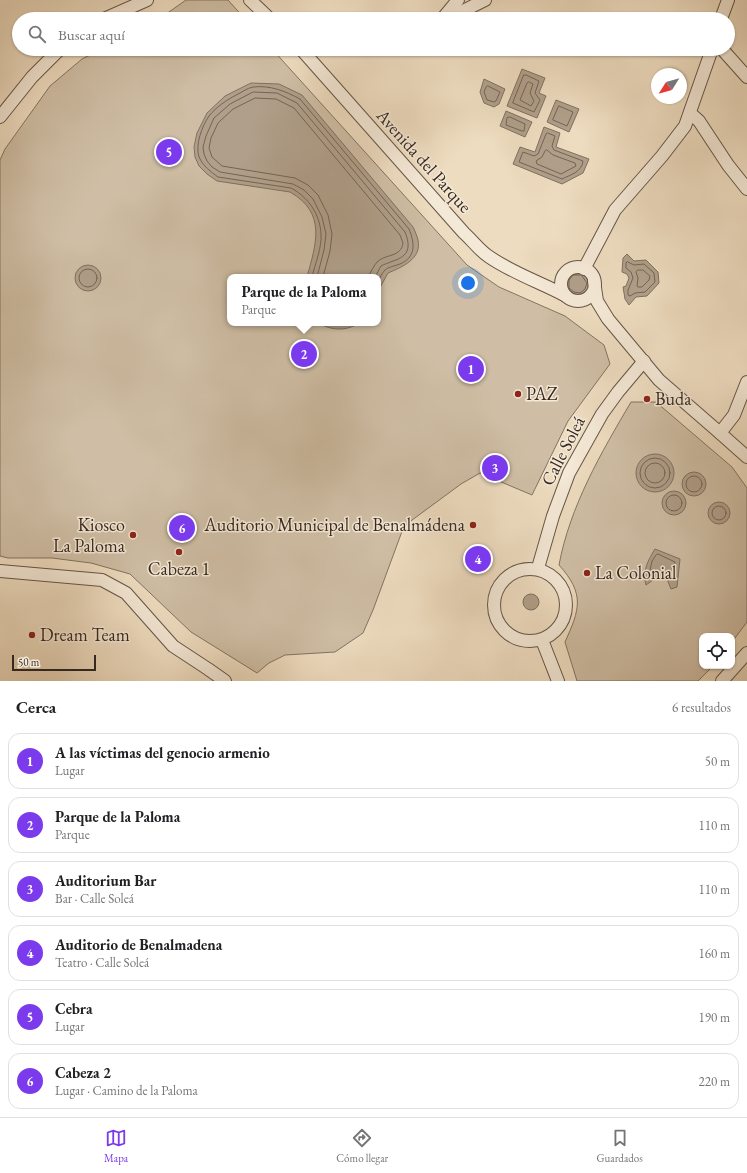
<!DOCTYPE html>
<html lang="es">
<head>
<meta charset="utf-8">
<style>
  body { margin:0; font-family:"EB Garamond",serif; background:#f2f2f2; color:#202124 }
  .controls { position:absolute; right:12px; bottom:12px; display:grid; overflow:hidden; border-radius:8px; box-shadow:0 1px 3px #0004 }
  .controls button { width:36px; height:36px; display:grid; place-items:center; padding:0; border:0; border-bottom:1px solid #e0e0e0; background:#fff; color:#202124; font:20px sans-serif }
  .compass { position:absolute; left:651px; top:68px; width:36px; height:36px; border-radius:50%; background:#fff; box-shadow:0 1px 3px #0004; rotate:233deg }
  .scale { position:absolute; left:12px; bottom:10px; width:84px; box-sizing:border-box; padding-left:4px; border:2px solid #372920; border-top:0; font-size:11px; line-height:14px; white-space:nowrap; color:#372920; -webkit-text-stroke:3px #f4e8d6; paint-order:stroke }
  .you { position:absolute; left:468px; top:283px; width:14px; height:14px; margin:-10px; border:3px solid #fff; border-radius:50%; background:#1a73e8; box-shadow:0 0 0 6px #1a73e833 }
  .badge { display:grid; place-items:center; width:26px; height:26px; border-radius:50%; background:#7c3aed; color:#fff; font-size:13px; font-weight:700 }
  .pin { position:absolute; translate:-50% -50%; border:2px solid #fff; box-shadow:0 1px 4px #0006 }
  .popup { position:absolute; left:227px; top:274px; width:154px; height:52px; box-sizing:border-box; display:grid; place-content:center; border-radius:8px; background:#fff; filter:drop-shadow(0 1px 3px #0005); font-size:13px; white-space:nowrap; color:#757577 }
  .popup b { font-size:15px; color:#202124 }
  .popup::after { content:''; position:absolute; left:50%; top:100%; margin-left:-8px; border:8px solid transparent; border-top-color:#fff }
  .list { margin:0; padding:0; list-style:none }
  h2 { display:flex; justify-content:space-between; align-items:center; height:52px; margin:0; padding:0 16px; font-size:17px }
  h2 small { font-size:13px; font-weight:400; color:#757577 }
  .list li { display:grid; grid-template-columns:26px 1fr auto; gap:12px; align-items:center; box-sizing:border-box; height:56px; margin:0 8px 8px; padding:0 8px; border:1px solid #e0e0e0; border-radius:12px }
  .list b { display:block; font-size:15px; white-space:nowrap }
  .list p { margin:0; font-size:13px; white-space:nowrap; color:#757577 }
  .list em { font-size:13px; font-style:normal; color:#757577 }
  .icon { flex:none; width:22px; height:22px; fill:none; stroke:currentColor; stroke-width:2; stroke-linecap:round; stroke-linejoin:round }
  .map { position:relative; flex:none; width:747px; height:681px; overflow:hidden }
  .search { position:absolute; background:#fff; box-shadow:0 1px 3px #0004; left:12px; right:12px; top:12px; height:44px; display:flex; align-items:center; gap:10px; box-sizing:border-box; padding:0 14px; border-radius:22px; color:#757577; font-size:15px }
  .sheet { height:436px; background:#fff }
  nav { display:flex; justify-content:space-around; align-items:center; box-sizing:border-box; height:56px; border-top:1px solid #e0e0e0; background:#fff; font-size:11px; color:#757577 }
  nav a { display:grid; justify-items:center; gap:2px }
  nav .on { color:#7c3aed }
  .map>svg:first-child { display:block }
  .green { fill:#cfbea5; stroke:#837462; fill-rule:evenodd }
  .water { fill:#b09f8a; stroke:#807060 }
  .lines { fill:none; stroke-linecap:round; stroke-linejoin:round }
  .shore { stroke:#746455; stroke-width:1 }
  .minor-casing { stroke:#655648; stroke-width:14 }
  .minor { stroke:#f4e8d6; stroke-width:12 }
  .poi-dot { fill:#8f2418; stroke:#f4e8d6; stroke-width:1.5 }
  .labels { text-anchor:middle; stroke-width:3; stroke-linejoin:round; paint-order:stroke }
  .street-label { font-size:18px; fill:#372920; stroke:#f4e8d6 }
  .poi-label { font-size:18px; fill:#372920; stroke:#f4e8d6; text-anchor:start }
</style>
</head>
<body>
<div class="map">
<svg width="747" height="681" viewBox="0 0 747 681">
  <rect width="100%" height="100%" fill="#eedcc0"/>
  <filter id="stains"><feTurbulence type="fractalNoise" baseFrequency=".005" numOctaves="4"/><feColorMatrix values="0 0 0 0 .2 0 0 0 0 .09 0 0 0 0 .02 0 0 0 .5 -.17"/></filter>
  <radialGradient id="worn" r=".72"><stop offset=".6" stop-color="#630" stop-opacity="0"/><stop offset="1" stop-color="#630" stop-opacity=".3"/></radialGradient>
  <g class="green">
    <path d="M186,0h42l17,19h-86z"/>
    <path d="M102,49h170l195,216 32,22 66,29 39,29 6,19 -42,57 -36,74 -52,-22 -19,11 -57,42 -31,84 -10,23 -28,19 -50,3 -16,8 -12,10 -66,-41 -61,-58 -39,-11 -39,-5h-44l-8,-2v-396l5,-11 45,-63 32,-27zM230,277h148v46h-148z"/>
    <path d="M631,402h25l76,65 15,21v134l-15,20v-6h-30v30h11l-15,15h-121l-12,-39c15,-33 20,-48 -6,-77 11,-59 42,-112 72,-163z"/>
  </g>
  <g class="water">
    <path d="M522,69l23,9 -6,15 7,3 -9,22 -30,-12z"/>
    <path d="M484,79l21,10 -6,15 -5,3 -10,-4 -4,-11z"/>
    <path d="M251,83l28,1 23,11 111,132c2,4 4,9 5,13 4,19 -16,27 -30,33l-10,18v-14h-71c9,-33 20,-64 -17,-85l-73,-11 -10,-7 -8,-8 -4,-9 -1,-10 3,-14 10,-20 18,-17z"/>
    <path d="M556,100l23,9 -10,23 -22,-10z"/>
    <path d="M506,111l26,11 -7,15 -25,-11z"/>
    <path d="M544,127l16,6 -4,14 33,12 -6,14 -21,11 -49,-20 7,-17 15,5z"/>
    <path d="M627,254l7,7 12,-1 12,12 1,11 -12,13 -11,1 -7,8 -4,-6 -2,-12 3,-1 3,-8 -2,-4 -5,-2 1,-14z"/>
    <circle cx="88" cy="278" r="13"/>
    <circle cx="577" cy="284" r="13"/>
    <path d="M318,323h41c-14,9 -28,7 -41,0z"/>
    <circle cx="655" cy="473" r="19"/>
    <circle cx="694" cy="484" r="12"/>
    <circle cx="674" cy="503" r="12"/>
    <circle cx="719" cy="513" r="11"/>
    <path d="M655,549l25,10 -3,28 -6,2 -4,-10 -10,-2 -11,8c-4,-13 2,-25 9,-36z"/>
    <circle cx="531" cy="602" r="8"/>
  </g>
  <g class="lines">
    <g class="shore">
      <path d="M524,75h2l13,6 -4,12 5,7 -6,12 -21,-9z"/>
      <path d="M529,82l4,2 -3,9 4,8 -3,5 -11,-6 7,-17z"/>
      <path d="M488,86l12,6 -4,9 -2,1 -7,-2 -3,-8 2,-5z"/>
      <path d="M559,106l14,6 -6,14 -14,-6z"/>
      <path d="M510,117l15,7 -1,7h-2l-16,-6 1,-7z"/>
      <path d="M548,133l7,3 -3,10 2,4 29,11c-1,11 -13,14 -21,18l-43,-17 4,-10 11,4 4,-2 8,-20z"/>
      <path d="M547,150l6,5 22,8 1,3 -15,8 -24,-10 -1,-3 6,-4 3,-6z"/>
      <path d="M628,262l6,3 10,-1 10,9 1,9 -10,10 -10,1 -5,3 -2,-1v-5l5,-12 -2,-6 -5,-4v-5z"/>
      <circle cx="88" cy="278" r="9"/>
      <path d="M638,270h5l7,6 -1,4 -7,7h-4l-1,-1 1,-8 -2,-6z"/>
      <path d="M580,275h-7l-4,5v8l5,4 6,1 5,-4 2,-6 -5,-7"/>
      <path d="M312,277c3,-13 10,-29 9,-43 -1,-20 -13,-37 -30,-46l-73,-11c-7,-5 -15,-11 -19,-20 -4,-12 3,-31 10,-41 7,-9 18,-16 27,-21 5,-2 11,-7 17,-8 17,-2 32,4 47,12l109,130c6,15 7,28 -9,35 -5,2 -12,3 -15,6 -3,3 -5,8 -7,11"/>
      <path d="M317,277l7,-27 2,-16 -4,-17 -9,-18 -9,-9 -11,-6 -73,-12 -8,-5 -5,-6 -3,-7 -1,-7 3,-11 8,-18 16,-14 23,-12 24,1 20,10 108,129c6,15 4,24 -12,29 -4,2 -9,3 -12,5 -2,3 -4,8 -6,11"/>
      <path d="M323,277l7,-26 2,-17 -4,-19 -10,-20 -10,-10 -13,-7 -73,-12 -10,-9 -3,-9 2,-10 7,-15 15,-14 22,-11 21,1 18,9 106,127 3,8c-2,14 -16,11 -25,18 -4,4 -7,11 -10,16"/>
      <circle cx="655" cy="473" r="15"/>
      <circle cx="655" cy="473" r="10"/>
      <circle cx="694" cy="484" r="8"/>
      <circle cx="674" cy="503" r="8"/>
      <circle cx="719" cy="513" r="7"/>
      <path d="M658,554l17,8 -2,15c-7,-2 -14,-6 -22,-1l-2,-1 3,-14 4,-6z"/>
    </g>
    <g class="minor-casing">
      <g id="minor">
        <path d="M250,0l20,19"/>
        <path d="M443,18l15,-18"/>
        <path d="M104,19l43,-19"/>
        <path d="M447,19l38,-19"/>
        <path d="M721,19l7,-19"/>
        <path d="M301,49l163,184c8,7 15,17 24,23 24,17 52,26 78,40"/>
        <path d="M336,49h39"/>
        <path d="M722,49l25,28"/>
        <path d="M690,113l9,8 29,44 19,24"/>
        <path d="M0,117l32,-40 28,-28"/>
        <circle cx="578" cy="284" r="17"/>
        <path d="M584,269l31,-59 47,-54 23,-30 27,-77"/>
        <path d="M594,281l3,20 11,18 51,61 61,53 27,24"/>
        <path d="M720,433l14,-18 13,-33"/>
        <path d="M538,568l15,-52 16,-43 33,-59 16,-22 26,-31"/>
        <circle cx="530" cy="605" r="36"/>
        <path d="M0,571l102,9 24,13 47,53 35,23 17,12"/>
        <path d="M542,640l16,41"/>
        <path d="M722,681l25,-28"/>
      </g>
    </g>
    <use href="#minor" class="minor"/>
  </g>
  <g class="poi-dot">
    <circle cx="518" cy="394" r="4"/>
    <circle cx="647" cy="399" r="4"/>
    <circle cx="473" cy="525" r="4"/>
    <circle cx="133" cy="535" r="4"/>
    <circle cx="179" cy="552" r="4"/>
    <circle cx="587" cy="573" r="4"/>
    <circle cx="32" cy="635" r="4"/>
  </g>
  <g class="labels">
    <g class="street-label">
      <text transform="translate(424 161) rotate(48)" y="6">Avenida del Parque</text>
      <text transform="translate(563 451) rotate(-63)" y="6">Calle Soleá</text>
    </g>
    <g class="poi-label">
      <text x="526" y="400">PAZ</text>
      <text x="655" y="405">Buda</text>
      <text x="125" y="531" text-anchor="end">Kiosco<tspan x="125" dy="21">La Paloma</tspan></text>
      <text x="465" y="531" text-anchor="end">Auditorio Municipal de Benalmádena</text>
      <text x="179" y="575" text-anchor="middle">Cabeza 1</text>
      <text x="595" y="579">La Colonial</text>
      <text x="40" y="641">Dream Team</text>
    </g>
  </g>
  <rect width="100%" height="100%" filter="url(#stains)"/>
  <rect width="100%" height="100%" fill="url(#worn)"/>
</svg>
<div class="controls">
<button><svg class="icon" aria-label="locate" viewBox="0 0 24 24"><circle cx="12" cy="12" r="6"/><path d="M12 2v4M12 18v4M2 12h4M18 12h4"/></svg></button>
</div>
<svg class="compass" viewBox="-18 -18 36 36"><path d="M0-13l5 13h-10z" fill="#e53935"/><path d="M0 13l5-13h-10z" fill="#757577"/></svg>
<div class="scale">50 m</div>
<div class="you"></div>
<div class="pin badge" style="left:471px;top:369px">1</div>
<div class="pin badge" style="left:304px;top:354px">2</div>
<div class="popup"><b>Parque de la Paloma</b>Parque</div>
<div class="pin badge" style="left:495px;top:468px">3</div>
<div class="pin badge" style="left:478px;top:559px">4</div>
<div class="pin badge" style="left:169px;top:152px">5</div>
<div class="pin badge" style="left:182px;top:528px">6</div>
<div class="search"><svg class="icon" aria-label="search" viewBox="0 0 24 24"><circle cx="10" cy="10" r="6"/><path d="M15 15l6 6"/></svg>Buscar aquí</div>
</div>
<section class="sheet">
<h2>Cerca<small>6 resultados</small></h2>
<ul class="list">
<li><span class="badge">1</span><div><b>A las víctimas del genocio armenio</b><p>Lugar</p></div><em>50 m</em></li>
<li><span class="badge">2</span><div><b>Parque de la Paloma</b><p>Parque</p></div><em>110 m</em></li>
<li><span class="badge">3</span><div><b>Auditorium Bar</b><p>Bar · Calle Soleá</p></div><em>110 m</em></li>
<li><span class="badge">4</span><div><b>Auditorio de Benalmadena</b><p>Teatro · Calle Soleá</p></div><em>160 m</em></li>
<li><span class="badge">5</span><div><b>Cebra</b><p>Lugar</p></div><em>190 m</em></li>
<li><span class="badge">6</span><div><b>Cabeza 2</b><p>Lugar · Camino de la Paloma</p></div><em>220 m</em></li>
</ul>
</section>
<nav>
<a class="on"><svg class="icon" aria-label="map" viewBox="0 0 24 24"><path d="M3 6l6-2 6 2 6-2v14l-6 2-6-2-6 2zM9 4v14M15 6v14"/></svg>Mapa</a>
<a><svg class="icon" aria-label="directions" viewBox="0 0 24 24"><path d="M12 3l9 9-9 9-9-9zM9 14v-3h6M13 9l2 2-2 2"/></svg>Cómo llegar</a>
<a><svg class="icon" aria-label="saved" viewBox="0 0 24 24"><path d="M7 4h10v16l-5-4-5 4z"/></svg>Guardados</a>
</nav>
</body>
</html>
